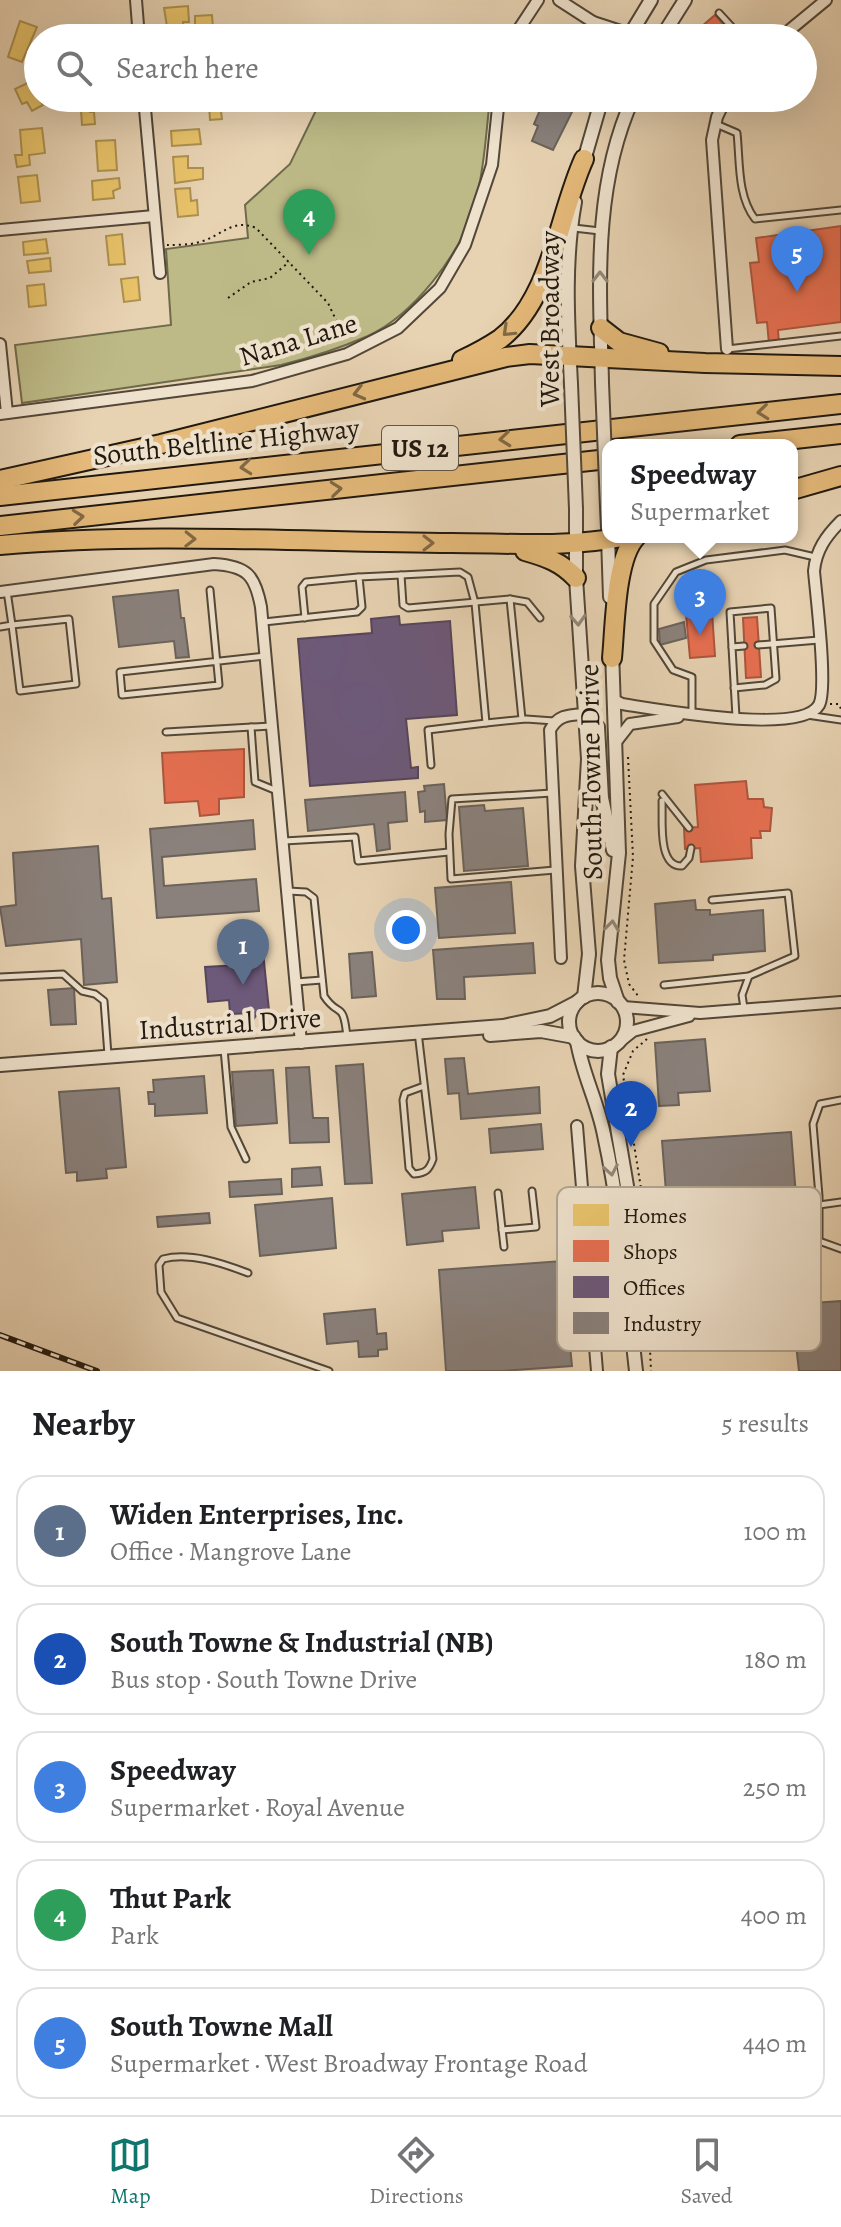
<!DOCTYPE html>
<html lang="en">
<head>
<meta charset="utf-8">
<style>
  body { margin:0; font-family:Alegreya,serif; background:#f2f2f2; color:#202124 }
  .you { position:absolute; left:406px; top:930px; width:28px; height:28px; margin:-20px; border:6px solid #fff; border-radius:50%; background:#1a73e8; box-shadow:0 0 0 12px #1a73e833 }
  .badge { display:grid; place-items:center; width:52px; height:52px; border-radius:50%; background:#0f766e; color:#fff; font-size:26px; font-weight:700 }
  .pin { position:absolute; translate:-50% -66px; filter:drop-shadow(0 2px 4px #0008) }
  .pin::after { content:''; position:absolute; top:42px; width:28px; height:24px; background:inherit; clip-path:polygon(0 0,100% 0,50% 100%) }
  .popup { position:absolute; left:602px; top:439px; width:196px; height:104px; box-sizing:border-box; display:grid; place-content:center; border-radius:16px; background:#fff; filter:drop-shadow(0 2px 6px #0005); font-size:26px; white-space:nowrap; color:#757577 }
  .popup b { font-size:30px; color:#202124 }
  .popup::after { content:''; position:absolute; left:50%; top:100%; margin-left:-16px; border:16px solid transparent; border-top-color:#fff }
  .list { margin:0; padding:0; list-style:none }
  h2 { display:flex; justify-content:space-between; align-items:center; height:104px; margin:0; padding:0 32px; font-size:34px }
  h2 small { font-size:26px; font-weight:400; color:#757577 }
  .list li { display:grid; grid-template-columns:52px 1fr auto; gap:24px; align-items:center; box-sizing:border-box; height:112px; margin:0 16px 16px; padding:0 16px; border:2px solid #e0e0e0; border-radius:24px }
  .list b { display:block; font-size:30px; white-space:nowrap }
  .list p { margin:0; font-size:26px; white-space:nowrap; color:#757577 }
  .list em { font-size:26px; font-style:normal; color:#757577 }
  .icon { flex:none; width:44px; height:44px; fill:none; stroke:currentColor; stroke-width:2; stroke-linecap:round; stroke-linejoin:round }
  .map { position:relative; flex:none; width:841px; height:1371px; overflow:hidden }
  .search { position:absolute; background:#fff; box-shadow:0 8px 32px #0002; left:24px; right:24px; top:24px; height:88px; display:flex; align-items:center; gap:20px; box-sizing:border-box; padding:0 28px; border-radius:44px; color:#757577; font-size:30px }
  .sheet { height:744px; background:#fff }
  nav { display:flex; justify-content:space-around; align-items:center; box-sizing:border-box; height:112px; border-top:2px solid #e0e0e0; background:#fff; font-size:22px; color:#757577 }
  nav a { display:grid; justify-items:center; gap:4px }
  nav .on { color:#0f766e }
  .map>svg:first-child { display:block }
  .green { fill:#bdba87; stroke:#6f6a4b; stroke-width:2 }
  .homes { fill:#e9c46a; stroke:#ad914f; stroke-width:2 }
  .shops { fill:#e76f51; stroke:#ac553d; stroke-width:2 }
  .offices { fill:#6d597a; stroke:#56465a; stroke-width:2 }
  .industry { fill:#8a817c; stroke:#6a625b; stroke-width:2 }
  .lines { fill:none; stroke-linecap:round; stroke-linejoin:round }
  .service-casing { stroke:#524738; stroke-width:9 }
  .minor-casing { stroke:#524738; stroke-width:14 }
  .tertiary-casing { stroke:#524738; stroke-width:16 }
  .motorway-casing { stroke:#21190f; stroke-width:22 }
  .path { stroke:#21190f; stroke-width:2; stroke-dasharray:2 4; stroke-linecap:butt }
  .service { stroke:#efe2cd; stroke-width:5 }
  .minor { stroke:#efe2cd; stroke-width:10 }
  .tertiary { stroke:#efe2cd; stroke-width:12 }
  .motorway { stroke:#e4b979; stroke-width:18 }
  .rail-casing { stroke:#21190f; stroke-width:6 }
  .rail { stroke:#efe2cd; stroke-width:3; stroke-dasharray:9; stroke-linecap:butt }
  .tertiary-bridge-casing { stroke:#524738; stroke-width:16; stroke-linecap:butt }
  .tertiary-bridge { stroke:#efe2cd; stroke-width:12 }
  .oneway { stroke:#928878 }
  .oneway2 { stroke:#826944 }
  .labels { text-anchor:middle; stroke-width:8; stroke-linejoin:round; paint-order:stroke }
  .shield { fill:#efe2cd; stroke:#5f5548; stroke-width:2 }
  .shield-label { font-size:26px; font-weight:bold; fill:#21190f }
  .street-label { font-size:28px; fill:#21190f; stroke:#efe2cd }
  .key { fill:#efe2cd; stroke:#b1a694; stroke-width:2 }
  .key-label { font-size:22px; fill:#21190f }
</style>
</head>
<body>
<div class="map">
<svg width="841" height="1371" viewBox="0 0 841 1371">
  <rect width="100%" height="100%" fill="#e7d2b2"/>
  <filter id="stains"><feTurbulence type="fractalNoise" baseFrequency=".0025" numOctaves="4"/><feColorMatrix values="0 0 0 0 .2 0 0 0 0 .09 0 0 0 0 .02 0 0 0 .5 -.17"/></filter>
  <radialGradient id="worn" r=".72"><stop offset=".6" stop-color="#630" stop-opacity="0"/><stop offset="1" stop-color="#630" stop-opacity=".3"/></radialGradient>
  <path class="green" d="M322,98h168c-4,36 -6,74 -16,109 -14,48 -61,108 -106,129 -28,12 -58,22 -87,29l-259,38 -7,-58 156,-20 -5,-76 82,-11 -3,-33 45,-41z"/>
  <g class="homes">
    <path d="M188,6l1,16h-6l1,10 -16,1 -4,-25z"/>
    <path d="M212,15l1,14 -18,1v-14z"/>
    <path d="M20,21l17,6 -15,35 -14,-5z"/>
    <path d="M38,78v20l5,7 -11,6 -5,-9 -5,2 -7,-15z"/>
    <path d="M89,98h19l1,8 -19,2z"/>
    <path d="M220,104l2,15 -12,1 -1,-15z"/>
    <path d="M90,109v3h4l1,12 -13,1 -1,-15z"/>
    <path d="M42,128l3,25 -16,2 1,10 -13,2 -2,-12h7l-2,-25z"/>
    <path d="M199,129l2,15 -29,2 -1,-15z"/>
    <path d="M115,140l2,30 -19,1 -2,-30z"/>
    <path d="M188,156v12h15v11l-28,4 -2,-26z"/>
    <path d="M37,175l3,26 -19,2 -3,-26z"/>
    <path d="M119,178l1,10 -7,3 1,7 -21,2 -1,-19z"/>
    <path d="M190,188l1,13 6,-1 1,15 -20,2 -3,-28z"/>
    <path d="M122,234l3,30 -16,1 -3,-29z"/>
    <path d="M46,239l2,14 -24,2 -1,-13z"/>
    <path d="M50,258l1,13 -22,2 -2,-12z"/>
    <path d="M138,277l2,23 -16,2 -3,-23z"/>
    <path d="M44,284l2,21 -17,2 -2,-21z"/>
  </g>
  <g class="shops">
    <path d="M715,15l21,23h-36l-5,-6z"/>
    <path d="M841,226v96l-63,8 1,13 -10,1 -2,-22 -10,1 -7,-60 9,-1 -3,-24z"/>
    <path d="M712,612l3,44 -25,2 -4,-44z"/>
    <path d="M757,617l4,60 -15,1 -3,-60z"/>
    <path d="M244,749v48l-25,2v15l-19,2 -2,-15 -33,2 -3,-50z"/>
    <path d="M746,781l2,18h15l1,8 8,1 -2,23h-10l1,7h-10l1,20 -51,4 -1,-14 -15,1 -1,-21 14,-1 -3,-42z"/>
  </g>
  <g class="offices">
    <path d="M399,616l1,9 50,-4 7,94 -51,4 5,49 7,-1v11l-108,8 -12,-147 74,-6 -1,-14z"/>
    <path d="M263,952l6,58 -10,1 -6,9 -1,-7 -22,1 -1,-14 -21,2 -3,-35 34,-2 -2,-11z"/>
  </g>
  <g class="industry">
    <path d="M545,98h7l22,10 -21,42 -21,-9 6,-15 -4,-2z"/>
    <path d="M178,590l3,28h3l5,39 -13,1 -2,-17 -55,6 -6,-50z"/>
    <path d="M684,622l2,16 -26,7 -1,-16z"/>
    <path d="M444,784l3,36 -22,2v-11l-5,1 -2,-20 7,-1 -1,-5z"/>
    <path d="M405,792l2,29 -19,2 2,26 -13,2 -3,-27 -66,7 -3,-31z"/>
    <path d="M484,805l1,6 38,-3 5,58 -64,5 -5,-64z"/>
    <path d="M253,820l2,29 -93,8 2,29 92,-7 3,32 -102,7 -7,-89z"/>
    <path d="M98,846l4,53 9,-1 6,84 -33,3 -3,-46 -75,7 -6,-39 16,-2 -3,-52z"/>
    <path d="M511,882l4,51 -76,5 -4,-50z"/>
    <path d="M695,900l1,10h14v5l53,-5 2,41 -52,4v5l-54,3 -4,-59z"/>
    <path d="M533,943l2,30 -71,4 1,22h-28l-4,-49z"/>
    <path d="M372,952l4,44 -24,2 -3,-44z"/>
    <path d="M74,988l2,36 -25,1 -3,-35z"/>
    <path d="M705,1039l5,52 -32,2 1,12 -20,1 -4,-63z"/>
    <path d="M464,1058l4,36 71,-7 1,26 -79,6 -2,-26 -11,1 -3,-35z"/>
    <path d="M363,1064l9,119 -27,1 -9,-118z"/>
    <path d="M309,1067l4,51h15l1,24 -39,1 -4,-75z"/>
    <path d="M273,1070l4,53 -41,3 -4,-54z"/>
    <path d="M204,1076l3,37 -52,3v-12h-6l-1,-12h6l-1,-12z"/>
    <path d="M119,1088l7,79 -20,2 1,9 -30,3v-9l-11,1 -7,-81z"/>
    <path d="M541,1124l2,25 -52,4 -2,-24z"/>
    <path d="M791,1132l5,64 -32,2 3,48 -26,3 -1,-11 -70,5 -8,-102z"/>
    <path d="M320,1167l2,18 -30,2v-18z"/>
    <path d="M281,1179l1,15 -52,3 -1,-15z"/>
    <path d="M475,1187l4,41 -37,3 1,10 -36,4 -5,-51z"/>
    <path d="M332,1198l4,50 -76,8 -5,-51z"/>
    <path d="M209,1213l1,10 -52,4 -1,-10z"/>
    <path d="M562,1261l10,105 -70,5h-56l-7,-101z"/>
    <path d="M841,1301v70h-42l-3,-26 -40,3 -3,-41z"/>
    <path d="M375,1309l2,25 9,-1 1,16 -9,1v6l-19,1 -1,-16 -31,3 -3,-30z"/>
  </g>
  <g class="lines">
    <g class="service-casing">
      <g id="service">
        <path d="M719,13l23,25"/>
        <path d="M716,124l21,9c3,27 0,63 18,86l86,-9"/>
        <path d="M574,228l26,3"/>
        <path d="M727,349l114,-13"/>
        <path d="M401,575l59,-3 8,5 7,26 11,120 40,-4 28,2"/>
        <path d="M210,590l9,95 -97,10 -2,-23 145,-16"/>
        <path d="M510,599l12,120"/>
        <path d="M305,618l-3,-31 4,-5 52,-5"/>
        <path d="M69,619l7,65 -56,7 -8,-66z"/>
        <path d="M264,622l93,-10 5,-5 -3,-30 42,-2 2,30 5,3 102,-9 17,3 13,16"/>
        <path d="M0,627l12,-2 -5,-34"/>
        <path d="M758,645l61,-5"/>
        <path d="M732,647l-2,-35 41,-4 5,71 -11,6 -31,3"/>
        <path d="M692,713v-36l-19,-7 -19,-29v-37l22,-32 30,-12 79,-10 30,7"/>
        <path d="M807,715l34,5"/>
        <path d="M736,717l-4,-70 12,-1"/>
        <path d="M251,727l4,55 22,9"/>
        <path d="M166,732l105,-6"/>
        <path d="M431,765l-3,-35 58,-7"/>
        <path d="M552,793l-100,6 -3,35 2,45 104,-9"/>
        <path d="M662,794l27,34"/>
        <path d="M662,801c1,18 -5,66 20,65l7,-8 2,-10"/>
        <path d="M284,841l71,-4 3,24 91,-9"/>
        <path d="M288,891l18,1 8,6 10,98c15,23 19,3 23,41"/>
        <path d="M712,900l76,-7 7,63 -46,20 -7,19 2,13"/>
        <path d="M0,977l63,-3 19,17 13,3 9,7 4,54"/>
        <path d="M296,982l26,-2"/>
        <path d="M664,985l85,-9"/>
        <path d="M418,1032l15,127c-4,11 -7,14 -19,15l-5,-6 -6,-68 2,-7 19,-7"/>
        <path d="M224,1049l7,78 15,32"/>
        <path d="M841,1100l-21,4 -7,20 6,72v45l22,8"/>
        <path d="M498,1193l6,54"/>
        <path d="M819,1205l22,-3"/>
        <path d="M502,1230l34,-3 -4,-36"/>
        <path d="M248,1273c-26,-10 -58,-21 -85,-14l-4,6 2,27 16,26 152,53"/>
      </g>
    </g>
    <g class="minor-casing">
      <g id="minor">
        <path d="M136,0l3,38"/>
        <path d="M559,0l34,22 12,16"/>
        <path d="M593,22l37,12"/>
        <path d="M513,38l25,-38"/>
        <path d="M780,38l46,-38"/>
        <path d="M144,98l16,175"/>
        <path d="M726,98l-9,19 -5,23 15,209"/>
        <path d="M0,230l154,-14"/>
        <path d="M0,344l7,69"/>
        <path d="M0,414l252,-33 95,-27 51,-26 42,-40 25,-43 27,-80 7,-67"/>
        <path d="M0,592l214,-28c33,2 41,11 47,43l40,436"/>
        <path d="M614,700l8,4c33,5 179,32 197,1 9,-17 -3,-110 -5,-134 2,-21 12,-35 27,-50"/>
        <path d="M616,742l14,-18 48,-7"/>
        <path d="M561,958l-11,-228c8,-15 18,-15 34,-16"/>
        <path d="M623,1007l77,6 141,-11"/>
        <path d="M618,1043l15,-12 56,-15"/>
        <path d="M577,1126l20,245"/>
      </g>
    </g>
    <g class="tertiary-casing">
      <g id="tertiary">
        <path d="M628,38l23,-38"/>
        <path d="M661,38l24,-38"/>
        <path d="M583,164l19,-66"/>
        <path d="M602,383c-2,-96 -10,-195 31,-285"/>
        <path d="M571,384c-3,-61 -7,-122 4,-182"/>
        <path d="M607,507l1,21"/>
        <path d="M576,509v69l12,181 -6,107 7,88 -5,43"/>
        <path d="M608,537l2,60"/>
        <path d="M612,651l7,202 -11,107 2,18 8,24"/>
        <path d="M584,714l14,13 4,71 11,52"/>
        <circle cx="598" cy="1022" r="29"/>
        <path d="M490,1035l51,-4 33,6"/>
        <path d="M577,1041c5,32 21,62 27,94 17,78 23,157 32,236"/>
        <path d="M611,1047l-3,27 19,112v52"/>
        <path d="M0,1065l503,-39 47,-10 27,-14"/>
      </g>
    </g>
    <g class="motorway-casing">
      <g id="motorway">
        <path d="M601,328l18,14 40,11"/>
        <path d="M462,360c13,-6 26,-13 38,-21 52,-40 58,-123 84,-180"/>
        <path d="M740,445l101,-11"/>
        <path d="M0,480l161,-36 345,-87 24,-3 175,9 136,3"/>
        <path d="M792,490l49,-14"/>
        <path d="M0,496l841,-92"/>
        <path d="M0,526l608,-67"/>
        <path d="M0,545c150,-13 301,-3 452,-2 57,0 114,5 170,-6"/>
        <path d="M525,551c21,6 36,11 51,27"/>
        <path d="M612,658c3,-30 3,-99 24,-121"/>
      </g>
    </g>
    <g class="path">
      <path d="M167,245c10,0 23,0 33,-3 21,-6 33,-24 56,-14l72,75 17,36"/>
      <path d="M228,298l23,-16 19,-4 19,-16"/>
      <path d="M830,704h9l2,5"/>
      <path d="M628,757l5,100 -9,103 5,24 10,13"/>
      <path d="M647,1039l-14,12 -10,24 20,126 8,170"/>
    </g>
    <use href="#service" class="service"/>
    <use href="#minor" class="minor"/>
    <use href="#tertiary" class="tertiary"/>
    <use href="#motorway" class="motorway"/>
    <g class="rail-casing">
      <path id="rail" d="M0,1335l97,36"/>
    </g>
    <use href="#rail" class="rail"/>
    <g class="tertiary-bridge-casing">
      <g id="tertiary-bridge">
        <path d="M602,383l5,124"/>
        <path d="M571,384l5,125"/>
      </g>
    </g>
    <use href="#tertiary-bridge" class="tertiary-bridge"/>
  </g>
  <defs><path id="oneway-chevron" d="M-2-3.5L2.5 0L-2 3.5" fill="none" stroke-width="1.6" stroke-linecap="round" stroke-linejoin="round" transform="scale(2)"/></defs>
  <g class="oneway">
    <use href="#oneway-chevron" transform="translate(600 277) rotate(-90)"/>
    <use href="#oneway-chevron" transform="translate(578 620) rotate(87)"/>
    <use href="#oneway-chevron" transform="translate(612 926) rotate(-83)"/>
    <use href="#oneway-chevron" transform="translate(611 1170) rotate(80)"/>
  </g>
  <g class="oneway2">
    <use href="#oneway-chevron" transform="translate(508 331) rotate(136)"/>
    <use href="#oneway-chevron" transform="translate(359 393) rotate(166)"/>
    <use href="#oneway-chevron" transform="translate(763 412) rotate(174)"/>
    <use href="#oneway-chevron" transform="translate(505 439) rotate(174)"/>
    <use href="#oneway-chevron" transform="translate(246 467) rotate(174)"/>
    <use href="#oneway-chevron" transform="translate(336 489) rotate(-6)"/>
    <use href="#oneway-chevron" transform="translate(78 517) rotate(-6)"/>
    <use href="#oneway-chevron" transform="translate(190 539) rotate(1)"/>
    <use href="#oneway-chevron" transform="translate(428 543)"/>
  </g>
  <g class="labels">
    <rect class="shield" x="382" y="426" width="76" height="44" rx="6"/>
    <g class="shield-label">
      <text x="420" y="457">US 12</text>
    </g>
    <g class="street-label">
      <text transform="translate(549 319) rotate(-90)" y="10">West Broadway</text>
      <text transform="translate(298 339) rotate(-17)" y="10">Nana Lane</text>
      <text transform="translate(226 441) rotate(-6)" y="10">South Beltline Highway</text>
      <text transform="translate(590 772) rotate(-91)" y="10">South Towne Drive</text>
      <text transform="translate(230 1023) rotate(-4)" y="10">Industrial Drive</text>
    </g>
  </g>
  <rect x="557" y="1187" width="264" height="164" rx="12" class="key"/>
  <rect x="573" y="1204" width="36" height="22" fill="#e9c46a"/>
  <rect x="573" y="1240" width="36" height="22" fill="#e76f51"/>
  <rect x="573" y="1276" width="36" height="22" fill="#6d597a"/>
  <rect x="573" y="1312" width="36" height="22" fill="#8a817c"/>
  <g class="key-label">
    <text x="623" y="1223">Homes</text>
    <text x="623" y="1259">Shops</text>
    <text x="623" y="1295">Offices</text>
    <text x="623" y="1331">Industry</text>
  </g>
  <rect width="100%" height="100%" filter="url(#stains)"/>
  <rect width="100%" height="100%" fill="url(#worn)"/>
</svg>
<div class="you"></div>
<div class="pin badge" style="left:243px;top:985px;background:#5c6f8a">1</div>
<div class="pin badge" style="left:631px;top:1147px;background:#1a4fb4">2</div>
<div class="pin badge" style="left:700px;top:635px;background:#3f7fe0">3</div>
<div class="popup"><b>Speedway</b>Supermarket</div>
<div class="pin badge" style="left:309px;top:255px;background:#2e9e5b">4</div>
<div class="pin badge" style="left:797px;top:292px;background:#3f7fe0">5</div>
<div class="search"><svg class="icon" aria-label="search" viewBox="0 0 24 24"><circle cx="10" cy="10" r="6"/><path d="M15 15l6 6"/></svg>Search here</div>
</div>
<section class="sheet">
<h2>Nearby<small>5 results</small></h2>
<ul class="list">
<li><span class="badge" style="background:#5c6f8a">1</span><div><b>Widen Enterprises, Inc.</b><p>Office · Mangrove Lane</p></div><em>100 m</em></li>
<li><span class="badge" style="background:#1a4fb4">2</span><div><b>South Towne &amp; Industrial (NB)</b><p>Bus stop · South Towne Drive</p></div><em>180 m</em></li>
<li><span class="badge" style="background:#3f7fe0">3</span><div><b>Speedway</b><p>Supermarket · Royal Avenue</p></div><em>250 m</em></li>
<li><span class="badge" style="background:#2e9e5b">4</span><div><b>Thut Park</b><p>Park</p></div><em>400 m</em></li>
<li><span class="badge" style="background:#3f7fe0">5</span><div><b>South Towne Mall</b><p>Supermarket · West Broadway Frontage Road</p></div><em>440 m</em></li>
</ul>
</section>
<nav>
<a class="on"><svg class="icon" aria-label="map" viewBox="0 0 24 24"><path d="M3 6l6-2 6 2 6-2v14l-6 2-6-2-6 2zM9 4v14M15 6v14"/></svg>Map</a>
<a><svg class="icon" aria-label="directions" viewBox="0 0 24 24"><path d="M12 3l9 9-9 9-9-9zM9 14v-3h6M13 9l2 2-2 2"/></svg>Directions</a>
<a><svg class="icon" aria-label="saved" viewBox="0 0 24 24"><path d="M7 4h10v16l-5-4-5 4z"/></svg>Saved</a>
</nav>
</body>
</html>
